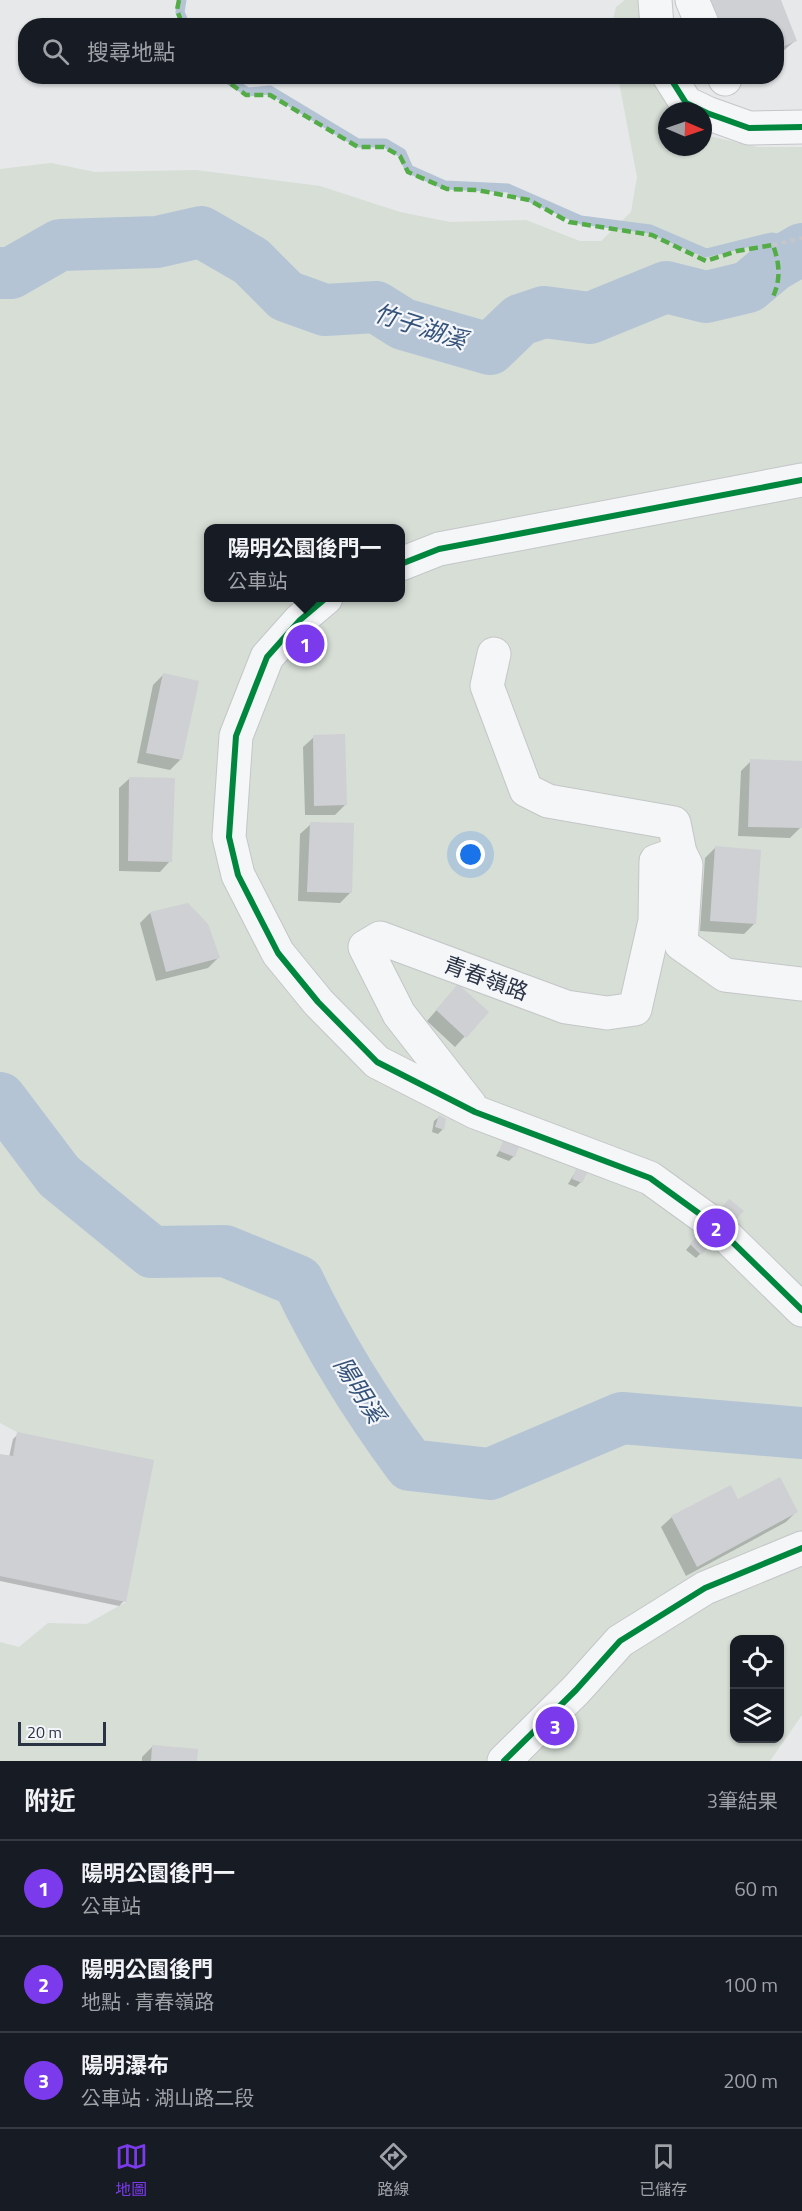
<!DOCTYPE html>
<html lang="zh-TW">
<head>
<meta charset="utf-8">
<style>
  body { margin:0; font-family:"Titillium Web","Noto Sans TC",sans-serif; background:#242831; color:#f1f3f6 }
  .controls { position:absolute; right:18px; bottom:18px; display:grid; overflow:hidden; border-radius:12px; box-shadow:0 2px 4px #0004 }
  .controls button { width:54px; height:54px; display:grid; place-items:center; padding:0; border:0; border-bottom:2px solid #363941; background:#171b24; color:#f1f3f6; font:30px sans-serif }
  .compass { position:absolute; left:658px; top:102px; width:54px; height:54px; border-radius:50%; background:#171b24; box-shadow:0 2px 4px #0004; rotate:92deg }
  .scale { position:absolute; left:18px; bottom:15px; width:88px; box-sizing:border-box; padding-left:6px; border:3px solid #2b3445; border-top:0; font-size:16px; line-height:21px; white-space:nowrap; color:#2b3445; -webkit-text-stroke:4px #f4f6f9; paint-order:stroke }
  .you { position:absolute; left:471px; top:855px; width:21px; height:21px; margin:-15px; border:4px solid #fff; border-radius:50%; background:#1a73e8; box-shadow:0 0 0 9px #1a73e833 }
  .badge { display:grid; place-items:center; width:39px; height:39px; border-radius:50%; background:#7c3aed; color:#fff; font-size:20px; font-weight:700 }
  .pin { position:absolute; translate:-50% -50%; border:3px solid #fff; box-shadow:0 2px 6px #0006 }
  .popup { position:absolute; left:204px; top:524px; width:201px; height:78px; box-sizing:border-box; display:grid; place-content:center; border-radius:12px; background:#171b24; filter:drop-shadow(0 2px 4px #0005); font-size:20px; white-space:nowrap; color:#9ea1a6 }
  .popup b { font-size:22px; color:#f1f3f6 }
  .popup::after { content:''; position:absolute; left:50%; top:100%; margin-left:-12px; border:12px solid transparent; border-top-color:#171b24 }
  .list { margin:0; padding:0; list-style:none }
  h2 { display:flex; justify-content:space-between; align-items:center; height:78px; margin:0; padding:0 24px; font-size:26px }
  h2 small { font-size:20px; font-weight:400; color:#9ea1a6 }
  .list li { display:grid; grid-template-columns:39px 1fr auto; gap:18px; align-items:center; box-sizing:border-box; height:96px; padding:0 24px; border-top:2px solid #363941 }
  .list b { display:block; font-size:22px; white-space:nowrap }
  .list p { margin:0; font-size:20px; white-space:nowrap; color:#9ea1a6 }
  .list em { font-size:20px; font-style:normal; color:#9ea1a6 }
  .icon { flex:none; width:33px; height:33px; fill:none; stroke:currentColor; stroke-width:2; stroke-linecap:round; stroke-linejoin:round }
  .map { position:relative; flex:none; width:802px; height:1761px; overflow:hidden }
  .search { position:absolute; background:#171b24; box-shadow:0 2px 4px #0004; left:18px; right:18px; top:18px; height:66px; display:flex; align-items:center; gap:15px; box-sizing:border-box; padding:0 21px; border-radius:24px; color:#9ea1a6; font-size:22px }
  .sheet { height:366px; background:#171b24 }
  nav { display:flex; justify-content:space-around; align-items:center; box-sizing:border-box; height:84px; border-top:2px solid #363941; background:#171b24; font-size:16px; color:#9ea1a6 }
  nav a { display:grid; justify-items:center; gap:3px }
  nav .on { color:#7c3aed }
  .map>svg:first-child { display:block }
  .green { fill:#d6ded6; fill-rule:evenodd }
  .shadow { fill:#0003 }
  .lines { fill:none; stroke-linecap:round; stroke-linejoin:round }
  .stream { stroke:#b4c4d5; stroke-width:9 }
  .river { stroke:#b4c4d5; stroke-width:52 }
  .building { fill:#ced0d3 }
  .minor-casing { stroke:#c4c6c8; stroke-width:35 }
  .path { stroke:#c5c6ca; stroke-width:4; stroke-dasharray:4.5 4.5; stroke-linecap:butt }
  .minor { stroke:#f5f6f7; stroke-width:33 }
  .quiet { stroke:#54ac47; stroke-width:4.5; stroke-dasharray:9 4.5; stroke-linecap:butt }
  .cycleway-casing { stroke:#f4f6f9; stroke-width:10 }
  .cycleway { stroke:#00873e; stroke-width:6 }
  .labels { text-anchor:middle; stroke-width:4.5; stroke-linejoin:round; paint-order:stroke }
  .street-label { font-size:22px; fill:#2b3445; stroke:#f4f6f9 }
  .water-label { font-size:24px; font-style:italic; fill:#34527a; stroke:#f4f6f9 }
</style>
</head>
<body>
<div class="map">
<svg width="802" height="1761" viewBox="0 0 802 1761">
  <rect width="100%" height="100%" fill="#e6e8ea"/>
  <g class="green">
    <path d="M625,0h14l3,25h-30l4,-18z"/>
    <path d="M618,77h35l21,34h-7v36h36v-16l6,5 49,11h44v1568l-32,46h-770v-119l19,5 29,-24 39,1 39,-22 -109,-170 -17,-9v-1254l51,-6 44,9 101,-2 124,16 80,26 50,10 76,-2 54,21h21l30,-29 6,-35zM209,528h192v70h-192zM734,1640h46v98h-46z"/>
  </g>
  <g class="shadow">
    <path d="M779,0l16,41 -19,16v-6l3,-2z"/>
    <path d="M163,675l17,85 -10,10 -33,-7 16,-78z"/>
    <path d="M314,737l31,68 -10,10h-30l-2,-68z"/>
    <path d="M751,761l51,2 -1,64 -11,11 -52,-2 3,-65z"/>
    <path d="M130,778l40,83 -10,11 -41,-1v-83z"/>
    <path d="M311,824l39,69 -10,10 -42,-2 2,-67z"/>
    <path d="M715,848l39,76 -10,10 -44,-3 5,-73z"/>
    <path d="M150,913l68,45 -10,10 -52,13 -16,-58z"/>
    <path d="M448,997l17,39 -10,11 -28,-26z"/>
    <path d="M439,1117l5,3 -2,10 -4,4 -6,-2 2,-11z"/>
    <path d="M504,1143l10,13 -5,5 -13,-5z"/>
    <path d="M576,1171l5,11 -5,5 -8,-3z"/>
    <path d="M724,1205l18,6 -46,47 -10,-8z"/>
    <path d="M18,1434l106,167 -5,5 -119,-25v-126l9,2 4,-18z"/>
    <path d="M737,1501l59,11 -10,10 -100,54 -25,-49 11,-10z"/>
    <path d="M152,1747l43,14h-53v-4z"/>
  </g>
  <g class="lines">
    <g class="stream">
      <path d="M182,0l-2,12 6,14"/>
      <path d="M222,76l26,16 22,-2 88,53h27l17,10 7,16 36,16 63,3 73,32 69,9 56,24 65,-16 19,3 12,8"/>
    </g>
    <g class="river">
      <path d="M0,273h11l49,-28 97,-3 44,-10 50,29 35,35 39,14 51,-3 27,17 87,25 30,-29 24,-8 46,6 76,-31 40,10 42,-10 25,-21 29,-17"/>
      <path d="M0,1098l59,78 93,76 73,-1 73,30c31,65 69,126 112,184l80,9 132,-56 180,15"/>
    </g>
  </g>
  <g class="building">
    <path d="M707,0h74l16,41 -21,8v-23h-59z"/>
    <path d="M163,673l36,8 -17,79 -36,-7z"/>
    <path d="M345,734l2,71 -33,1 -1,-71z"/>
    <path d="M750,759l52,2v67l-54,-1z"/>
    <path d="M129,777l46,1 -3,84 -44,-1z"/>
    <path d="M310,822l44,1 -2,70 -45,-1z"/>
    <path d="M715,846l46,4 -5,74 -46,-3z"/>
    <path d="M188,903l20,21 12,34 -54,14 -16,-60z"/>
    <path d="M458,984l31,28 -23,26 -30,-28z"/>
    <path d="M439,1115l7,4 -2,11 -9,-3z"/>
    <path d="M503,1141l16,6 -4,10 -16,-6z"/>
    <path d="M576,1169l11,4 -5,10 -10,-4z"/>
    <path d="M729,1199l15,12 -43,44 -11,-11z"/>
    <path d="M17,1432l137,28 -28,142 -126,-26v-122l13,2z"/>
    <path d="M780,1477l18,35 -101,55 -26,-51 60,-31 7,14z"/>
    <path d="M152,1745l46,4 -1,12h-46z"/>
  </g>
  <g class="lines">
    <g class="minor-casing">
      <g id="minor">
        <path d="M655,0l2,26"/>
        <path d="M692,0l11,26"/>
        <path d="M669,76l17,27 21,10 42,15 53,-1"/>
        <path d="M724,76l1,3"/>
        <path d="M401,564l38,-15 363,-69"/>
        <path d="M326,598l-26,22 -33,37 -31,79 -7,101 9,38 40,78 40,49 59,60 98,50 175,66 65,47 87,85"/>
        <path d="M494,654l-7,32 39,104 22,11 126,22 6,30 6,12 -5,79 44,31 77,9"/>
        <path d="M470,1105l-71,-91 -34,-67 15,-9 186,69 41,6 28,-4 20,-88 1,-60 24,-8"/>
        <path d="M504,1761l72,-71 44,-49 85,-53 97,-40"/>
      </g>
    </g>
    <path class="path" d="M773,245l29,-7"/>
    <use href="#minor" class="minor"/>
    <g class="quiet">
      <path d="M179,0l-2,10 6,16"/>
      <path d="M220,76l26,19h24l88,52h26l16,9 8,16 39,17 30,1 52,10 40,22 83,13 54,26 31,-10 36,-6c7,20 8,35 -1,54"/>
    </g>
    <g class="cycleway-casing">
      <g id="cycleway">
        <path d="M669,76l17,27 21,10 42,15 53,-1"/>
        <path d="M401,564l38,-15 363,-69"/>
        <path d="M326,598l-26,22 -33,37 -31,79 -7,101 9,38 40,78 40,49 59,60 98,50 175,66 65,47 87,85"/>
        <path d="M504,1761l72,-71 44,-49 85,-53 97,-40"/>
      </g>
    </g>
    <use href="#cycleway" class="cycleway"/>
  </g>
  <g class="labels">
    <g class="street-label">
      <text transform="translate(486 978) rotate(20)" y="8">青春嶺路</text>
    </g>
    <g class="water-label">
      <text transform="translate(420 327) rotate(18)" y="8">竹子湖溪</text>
      <text transform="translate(359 1390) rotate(58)" y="8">陽明溪</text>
    </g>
  </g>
</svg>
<div class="controls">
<button><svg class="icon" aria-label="locate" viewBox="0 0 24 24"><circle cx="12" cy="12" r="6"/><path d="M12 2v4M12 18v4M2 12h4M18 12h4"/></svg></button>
<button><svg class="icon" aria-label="layers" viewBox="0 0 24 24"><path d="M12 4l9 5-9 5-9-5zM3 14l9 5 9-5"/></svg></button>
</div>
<svg class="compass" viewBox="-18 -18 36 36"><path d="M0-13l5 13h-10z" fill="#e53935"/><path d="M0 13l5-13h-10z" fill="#9ea1a6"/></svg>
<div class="scale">20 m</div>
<div class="you"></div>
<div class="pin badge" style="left:305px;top:644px">1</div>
<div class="popup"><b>陽明公園後門一</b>公車站</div>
<div class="pin badge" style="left:716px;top:1228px">2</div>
<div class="pin badge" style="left:555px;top:1726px">3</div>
<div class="search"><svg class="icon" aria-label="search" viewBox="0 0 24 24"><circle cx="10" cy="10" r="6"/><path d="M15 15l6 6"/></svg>搜尋地點</div>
</div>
<section class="sheet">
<h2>附近<small>3筆結果</small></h2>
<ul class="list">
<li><span class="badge">1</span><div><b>陽明公園後門一</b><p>公車站</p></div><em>60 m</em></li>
<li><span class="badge">2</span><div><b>陽明公園後門</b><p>地點 · 青春嶺路</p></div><em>100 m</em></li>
<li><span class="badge">3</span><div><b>陽明瀑布</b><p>公車站 · 湖山路二段</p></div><em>200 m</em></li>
</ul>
</section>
<nav>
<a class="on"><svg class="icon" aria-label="map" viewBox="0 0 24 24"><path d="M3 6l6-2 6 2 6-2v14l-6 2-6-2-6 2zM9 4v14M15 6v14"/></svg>地圖</a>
<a><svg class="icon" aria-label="directions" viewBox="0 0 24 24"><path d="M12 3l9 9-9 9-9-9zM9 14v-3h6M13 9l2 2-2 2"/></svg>路線</a>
<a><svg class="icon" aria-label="saved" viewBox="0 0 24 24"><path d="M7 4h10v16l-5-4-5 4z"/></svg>已儲存</a>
</nav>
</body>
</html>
